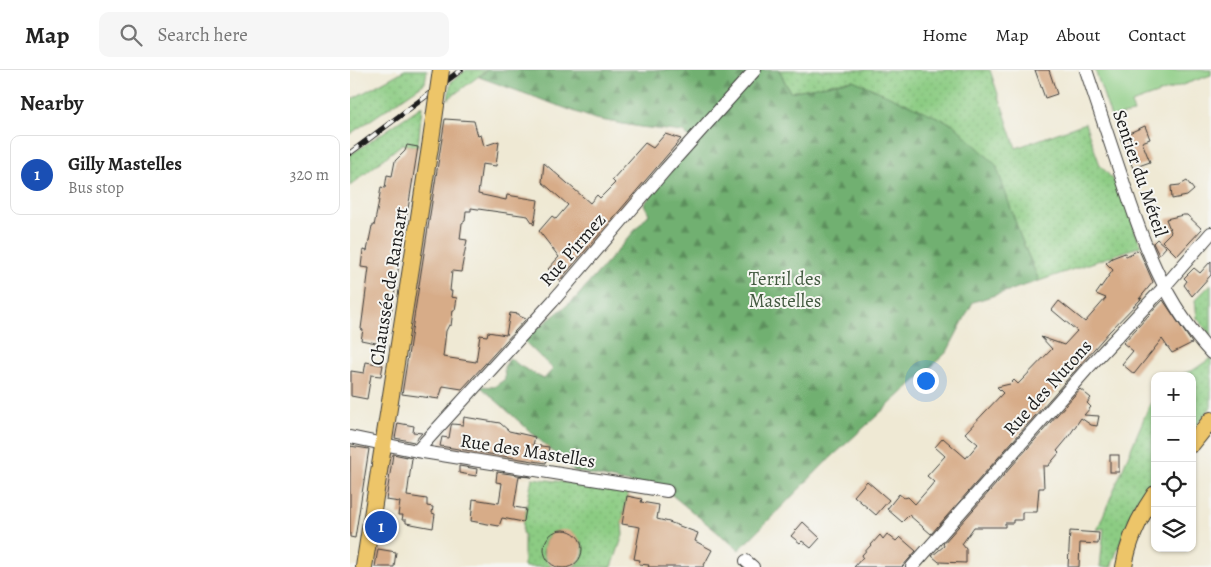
<!DOCTYPE html>
<html lang="en">
<head>
<meta charset="utf-8">
<style>
  body { margin:0; font-family:Alegreya,serif; background:#f6f6f6; color:#222 }
  .controls { position:absolute; right:15px; bottom:15px; display:grid; overflow:hidden; border-radius:10px; box-shadow:0 1px 4px #0004 }
  .controls button { width:45px; height:45px; display:grid; place-items:center; padding:0; border:0; border-bottom:1px solid #e0e0e0; background:#fff; color:#222; font:25px sans-serif }
  .you { position:absolute; left:575px; top:310px; width:18px; height:18px; margin:-12px; border:4px solid #fff; border-radius:50%; background:#1a73e8; box-shadow:0 0 0 8px #1a73e833 }
  .badge { display:grid; place-items:center; width:32px; height:32px; border-radius:50%; background:#111827; color:#fff; font-size:16px; font-weight:700 }
  .pin { position:absolute; translate:-50% -50%; border:2px solid #fff; box-shadow:0 1px 5px #0006 }
  .list { margin:0; padding:0; list-style:none }
  h2 { display:flex; justify-content:space-between; align-items:center; height:65px; margin:0; padding:0 20px; font-size:21px }
  h2 small { font-size:16px; font-weight:400; color:#767676 }
  .list li { display:grid; grid-template-columns:32px 1fr auto; gap:15px; align-items:center; box-sizing:border-box; height:80px; margin:0 10px 10px; padding:0 10px; border:1px solid #e0e0e0; border-radius:10px }
  .list b { display:block; font-size:19px; white-space:nowrap }
  .list p { margin:0; font-size:16px; white-space:nowrap; color:#767676 }
  .list em { font-size:16px; font-style:normal; color:#767676 }
  .icon { flex:none; width:28px; height:28px; fill:none; stroke:currentColor; stroke-width:2; stroke-linecap:round; stroke-linejoin:round }
  .map { position:relative; flex:none; width:861px; height:497px; overflow:hidden }
  header { display:flex; align-items:center; gap:30px; box-sizing:border-box; height:70px; padding:0 25px; background:#fff; border-bottom:1px solid #e0e0e0 }
  header strong { font-size:24px }
  nav { display:flex; gap:28px; margin-inline-start:auto; font-size:18px }
  .search { width:350px; height:45px; background:#f6f6f6; display:flex; align-items:center; gap:12px; box-sizing:border-box; padding:0 18px; border-radius:10px; color:#767676; font-size:19px }
  main { display:flex }
  aside { flex:1; background:#fff }
  .map>svg:first-child { display:block }
  .grass { fill:url(#grass-dots); stroke:#547450 }
  .forest { fill:url(#forest-firs); stroke:#466646 }
  .pitch { fill:#8ccc83; stroke:#547450 }
  .building { fill:#d7ac88 }
  .lines { fill:none; stroke-linecap:round; stroke-linejoin:round }
  .minor-casing { stroke:#3c3b38; stroke-width:14 }
  .major-casing { stroke:#3c3b38; stroke-width:18 }
  .minor { stroke:#fff; stroke-width:12 }
  .major { stroke:#edc569; stroke-width:16 }
  .rail-casing { stroke:#1c1c1c; stroke-width:5.5 }
  .rail { stroke:#f6f6f2; stroke-width:4; stroke-dasharray:11; stroke-linecap:butt }
  .major-bridge-casing { stroke:#3c3b38; stroke-width:18; stroke-linecap:butt }
  .major-bridge { stroke:#edc569; stroke-width:16 }
  .labels { text-anchor:middle; stroke-width:4; stroke-linejoin:round; paint-order:stroke }
  .street-label { font-size:19px; fill:#1c1c1c; stroke:#f6f6f2 }
  .park-label { font-size:19px; fill:#435a40; stroke:#f6f6f2 }
</style>
</head>
<body>
<header>
<strong>Map</strong>
<div class="search"><svg class="icon" aria-label="search" viewBox="0 0 24 24"><circle cx="10" cy="10" r="6"/><path d="M15 15l6 6"/></svg>Search here</div>
<nav><a>Home</a><a>Map</a><a>About</a><a>Contact</a></nav>
</header>
<main>
<aside>
<h2>Nearby<small></small></h2>
<ul class="list">
<li><span class="badge" style="background:#1a4fb4">1</span><div><b>Gilly Mastelles</b><p>Bus stop</p></div><em>320 m</em></li>
</ul>
</aside>
<div class="map">
<svg width="861" height="497" viewBox="0 0 861 497">
  <defs>
    <pattern id="grass-dots" width="8" height="8" patternUnits="userSpaceOnUse" patternTransform="scale(1.25)"><rect width="8" height="8" fill="#8ccc83"/><path d="M2 2h.1M6 6h.1" fill="none" stroke="#78af71" stroke-width="1.8" stroke-linecap="round"/></pattern>
    <pattern id="forest-firs" width="22" height="20" patternUnits="userSpaceOnUse" patternTransform="scale(1.25)"><rect width="22" height="20" fill="#71b071"/><path d="M5 1l3.5 6h-7zM16 11l3.5 6h-7z" fill="#5c8e5c"/></pattern>
  </defs>
  <rect width="100%" height="100%" fill="#f6f6f2"/>
  <filter id="ink" filterUnits="userSpaceOnUse"><feTurbulence type="fractalNoise" baseFrequency=".02" numOctaves="2"/><feDisplacementMap in="SourceGraphic" scale="10" xChannelSelector="R" yChannelSelector="G"/><feConvolveMatrix kernelMatrix="1 2 1 2 8 2 1 2 1" color-interpolation-filters="sRGB"/></filter>
  <filter id="wash" filterUnits="userSpaceOnUse"><feTurbulence type="fractalNoise" baseFrequency=".0096" numOctaves="4" result="noise"/><feDisplacementMap in="SourceGraphic" scale="20" xChannelSelector="R" yChannelSelector="G"/><feGaussianBlur stdDeviation="1.12" result="paint"/><feColorMatrix in="noise" values="0 0 0 0 0 0 0 0 0 0 0 0 0 0 0 0 0 1.4 0 .05"/><feComposite in="paint" operator="in"/></filter>
  <g filter="url(#wash)">
    <rect width="100%" height="100%" fill="#efe9d4"/>
    <g class="grass">
      <path d="M55,0h22l-2,13 -75,51v-34z"/>
      <path d="M116,0h21l-39,29 3,-17z"/>
      <path d="M429,0h211l26,78 69,-25 15,42 18,20 23,61 -102,35 -18,-43 -168,-158 -63,12z"/>
      <path d="M72,36l-4,41 -16,-3 -52,42v-31z"/>
      <path d="M861,214v52l-14,-18 -2,-18z"/>
      <path d="M861,288v49l-19,24v-55h-14l17,-7z"/>
      <path d="M805,328v80l-20,25 -24,64h-11l4,-39 -7,2 52,-124z"/>
      <path d="M182,408l96,12 -6,34 1,11 -11,32h-39c33,-23 -22,-57 -29,-20 -2,8 2,15 8,20h-28v-33l-2,-1 1,-13h1z"/>
    </g>
    <path class="forest" d="M137,0h292l11,22 63,-12 100,44 43,41 25,73 18,43 -66,21 -26,50 -122,111 -86,87 -72,-59 -93,-20 -94,-85 14,1 11,-8 -1,-12 6,-9 10,8 24,13 9,-10 -30,-29 52,-41 74,-85 -5,-10 50,-62 -11,-10 -43,-5 -45,-8 -116,-42z"/>
    <path class="pitch" d="M745,0h116v5l-80,28 3,10 -23,4z"/>
    <g id="blocks">
      <g class="building">
        <path d="M685,0h14l8,24 -12,4z"/>
        <path d="M95,49l29,2 4,15 3,-1 3,11 15,-5 -3,25 -14,-2 -4,30 28,6 1,-5 31,5 -4,25 -6,-9 -57,-8v3h-5l-1,10 -3,2 -2,16 7,1 -6,32 -9,-1 -2,20h2l-1,6 6,1 -2,12h-2l-2,16 -2,-1 -3,6 -3,26 33,5 4,-27 7,1 1,-4 18,3 4,-22 9,1v2l7,3 -64,70 -19,-3 -4,13 -37,-5z"/>
        <path d="M795,56l5,13 -8,3 8,20 -17,6 -13,-31z"/>
        <path d="M315,64l16,5 -121,141 -12,-11 11,-12 -20,-26 13,-15 4,3 12,-14 -26,-23 2,-19 46,40 7,-8 3,3 15,-15 -3,-3 33,-37 8,5z"/>
        <path d="M57,75l11,2 -32,198 -25,-5 2,-10 -2,-1 8,-61 -8,-1 2,-17 4,1 5,-25h2l4,-20 3,-19 4,1 2,-13 5,1 3,-15 10,-10z"/>
        <path d="M837,111l7,9 -7,6 -15,3 -1,-13 9,-1z"/>
        <path d="M833,145h4l15,14 -25,27 -15,-15 9,-9 -5,-13z"/>
        <path d="M807,169l9,8 -7,8 -6,-12z"/>
        <path d="M789,180l14,32 -14,17 3,-1 -33,34 -178,202 -22,-19 -7,7 -15,-13 12,-15 5,4 4,-1 7,7 15,-17 4,-5 -7,-6 18,-20 -10,-9 8,-9 23,20 12,-14 -13,-11 38,-40 -6,-6 13,-3 4,-4 4,4 34,-35 -11,-12 23,8 13,-14 -25,-21 7,-9 26,21 21,-24 -10,-4 17,-24 -7,-7 6,-5 13,-5 1,3z"/>
        <path d="M861,191v14l-19,21 -8,-11 3,-4 -3,-3 10,-10 6,5z"/>
        <path d="M813,230l29,43 -20,10 -10,-14 -28,35 -12,-10 11,-13 -10,-8z"/>
        <path d="M16,292l17,3 -2,11 -10,-1 -4,24 -16,-3v-25l13,2z"/>
        <path d="M730,319l11,9 -4,5 4,4 -7,8 15,1 -2,10 -6,-1 -10,-7 -14,21 -10,12 2,2 -11,13h-5l1,22h-5l-2,24h-15v8h-9v3h-8v4h-31l-12,17 4,5v14l-27,-1 -7,-6 12,-10 -1,-2z"/>
        <path d="M114,347l36,6 9,8 26,6 -2,8 16,2 -3,16 -106,-17 2,-9 7,1 2,-12 1,-2 11,1z"/>
        <path d="M48,353l16,3 -1,6 9,1 -8,9 -19,-4z"/>
        <path d="M0,376l19,3 -14,89 -5,-1z"/>
        <path d="M43,384l19,4 -5,38 20,3v7l6,1 -1,6 3,1 -2,14 -27,-5v-3h-4l1,-5h-5l2,-13 -14,-2z"/>
        <rect x="760" y="385" width="9" height="17"/>
        <path d="M109,396l18,3 -1,7 -17,-3z"/>
        <path d="M147,402l34,5 -12,-1 -5,31 12,2 -2,12 -1,1 -21,-4 -3,8 -28,-5 2,-22 26,4 3,-20 -6,-1z"/>
        <path d="M517,411l22,19 -13,15 -22,-19z"/>
        <path d="M277,426l15,3 -1,3 18,3 -2,14 12,3 29,11 -3,8 17,9 -9,17h-55l1,-2 -10,-1 1,-4 -6,-1 6,-32 -18,-3z"/>
        <path d="M453,452l17,16 -9,10 -9,-7 -2,2 -9,-7z"/>
        <circle cx="213" cy="479" r="19"/>
        <path d="M720,461l29,2 -1,11 -18,-1 -1,24h-11z"/>
        <path d="M537,464l9,7 4,-4 16,14 -14,16h-48l9,-10 -1,-2 18,-20 3,4z"/>
        <path d="M28,479l18,3 -2,15h-19z"/>
      </g>
    </g>
  </g>
  <g filter="url(#ink)">
    <use href="#blocks" fill-opacity="0" stroke="#3c3b38" stroke-width="1"/>
    <g class="lines">
      <g class="minor-casing">
        <g id="minor">
          <path d="M736,0c12,36 24,72 36,108 21,65 42,124 89,175"/>
          <path d="M0,367l67,14 250,40"/>
          <path d="M67,381l136,-150 113,-132 89,-99"/>
          <path d="M396,491l7,6"/>
          <path d="M562,497l174,-197 78,-83 47,-54"/>
        </g>
      </g>
      <g class="major-casing">
        <g id="major">
          <path d="M842,374l19,-24"/>
          <path d="M14,497l66,-420"/>
          <path d="M774,497c4,-26 16,-51 31,-73"/>
        </g>
      </g>
      <use href="#minor" class="minor"/>
      <use href="#major" class="major"/>
      <g class="rail-casing">
        <path id="rail" d="M0,83l111,-83"/>
      </g>
      <use href="#rail" class="rail"/>
      <g class="major-bridge-casing">
        <path id="major-bridge" d="M80,77l11,-77"/>
      </g>
      <use href="#major-bridge" class="major-bridge"/>
    </g>
  </g>
  <g class="labels">
    <g class="street-label">
      <text transform="translate(791 103) rotate(71)" y="7">Sentier du Méteil</text>
      <text transform="translate(222 179) rotate(-49)" y="7">Rue Pirmez</text>
      <text transform="translate(38 216) rotate(-81)" y="7">Chaussée de Ransart</text>
      <text transform="translate(697 317) rotate(-48)" y="7">Rue des Nutons</text>
      <text transform="translate(178 380) rotate(9)" y="7">Rue des Mastelles</text>
    </g>
    <g class="park-label">
      <text x="435" y="215">Terril des<tspan x="435" dy="22">Mastelles</tspan></text>
    </g>
  </g>
</svg>
<div class="controls">
<button>+</button>
<button>−</button>
<button><svg class="icon" aria-label="locate" viewBox="0 0 24 24"><circle cx="12" cy="12" r="6"/><path d="M12 2v4M12 18v4M2 12h4M18 12h4"/></svg></button>
<button><svg class="icon" aria-label="layers" viewBox="0 0 24 24"><path d="M12 4l9 5-9 5-9-5zM3 14l9 5 9-5"/></svg></button>
</div>
<div class="you"></div>
<div class="pin badge" style="left:31px;top:457px;background:#1a4fb4">1</div>
</div>
</main>
</body>
</html>
